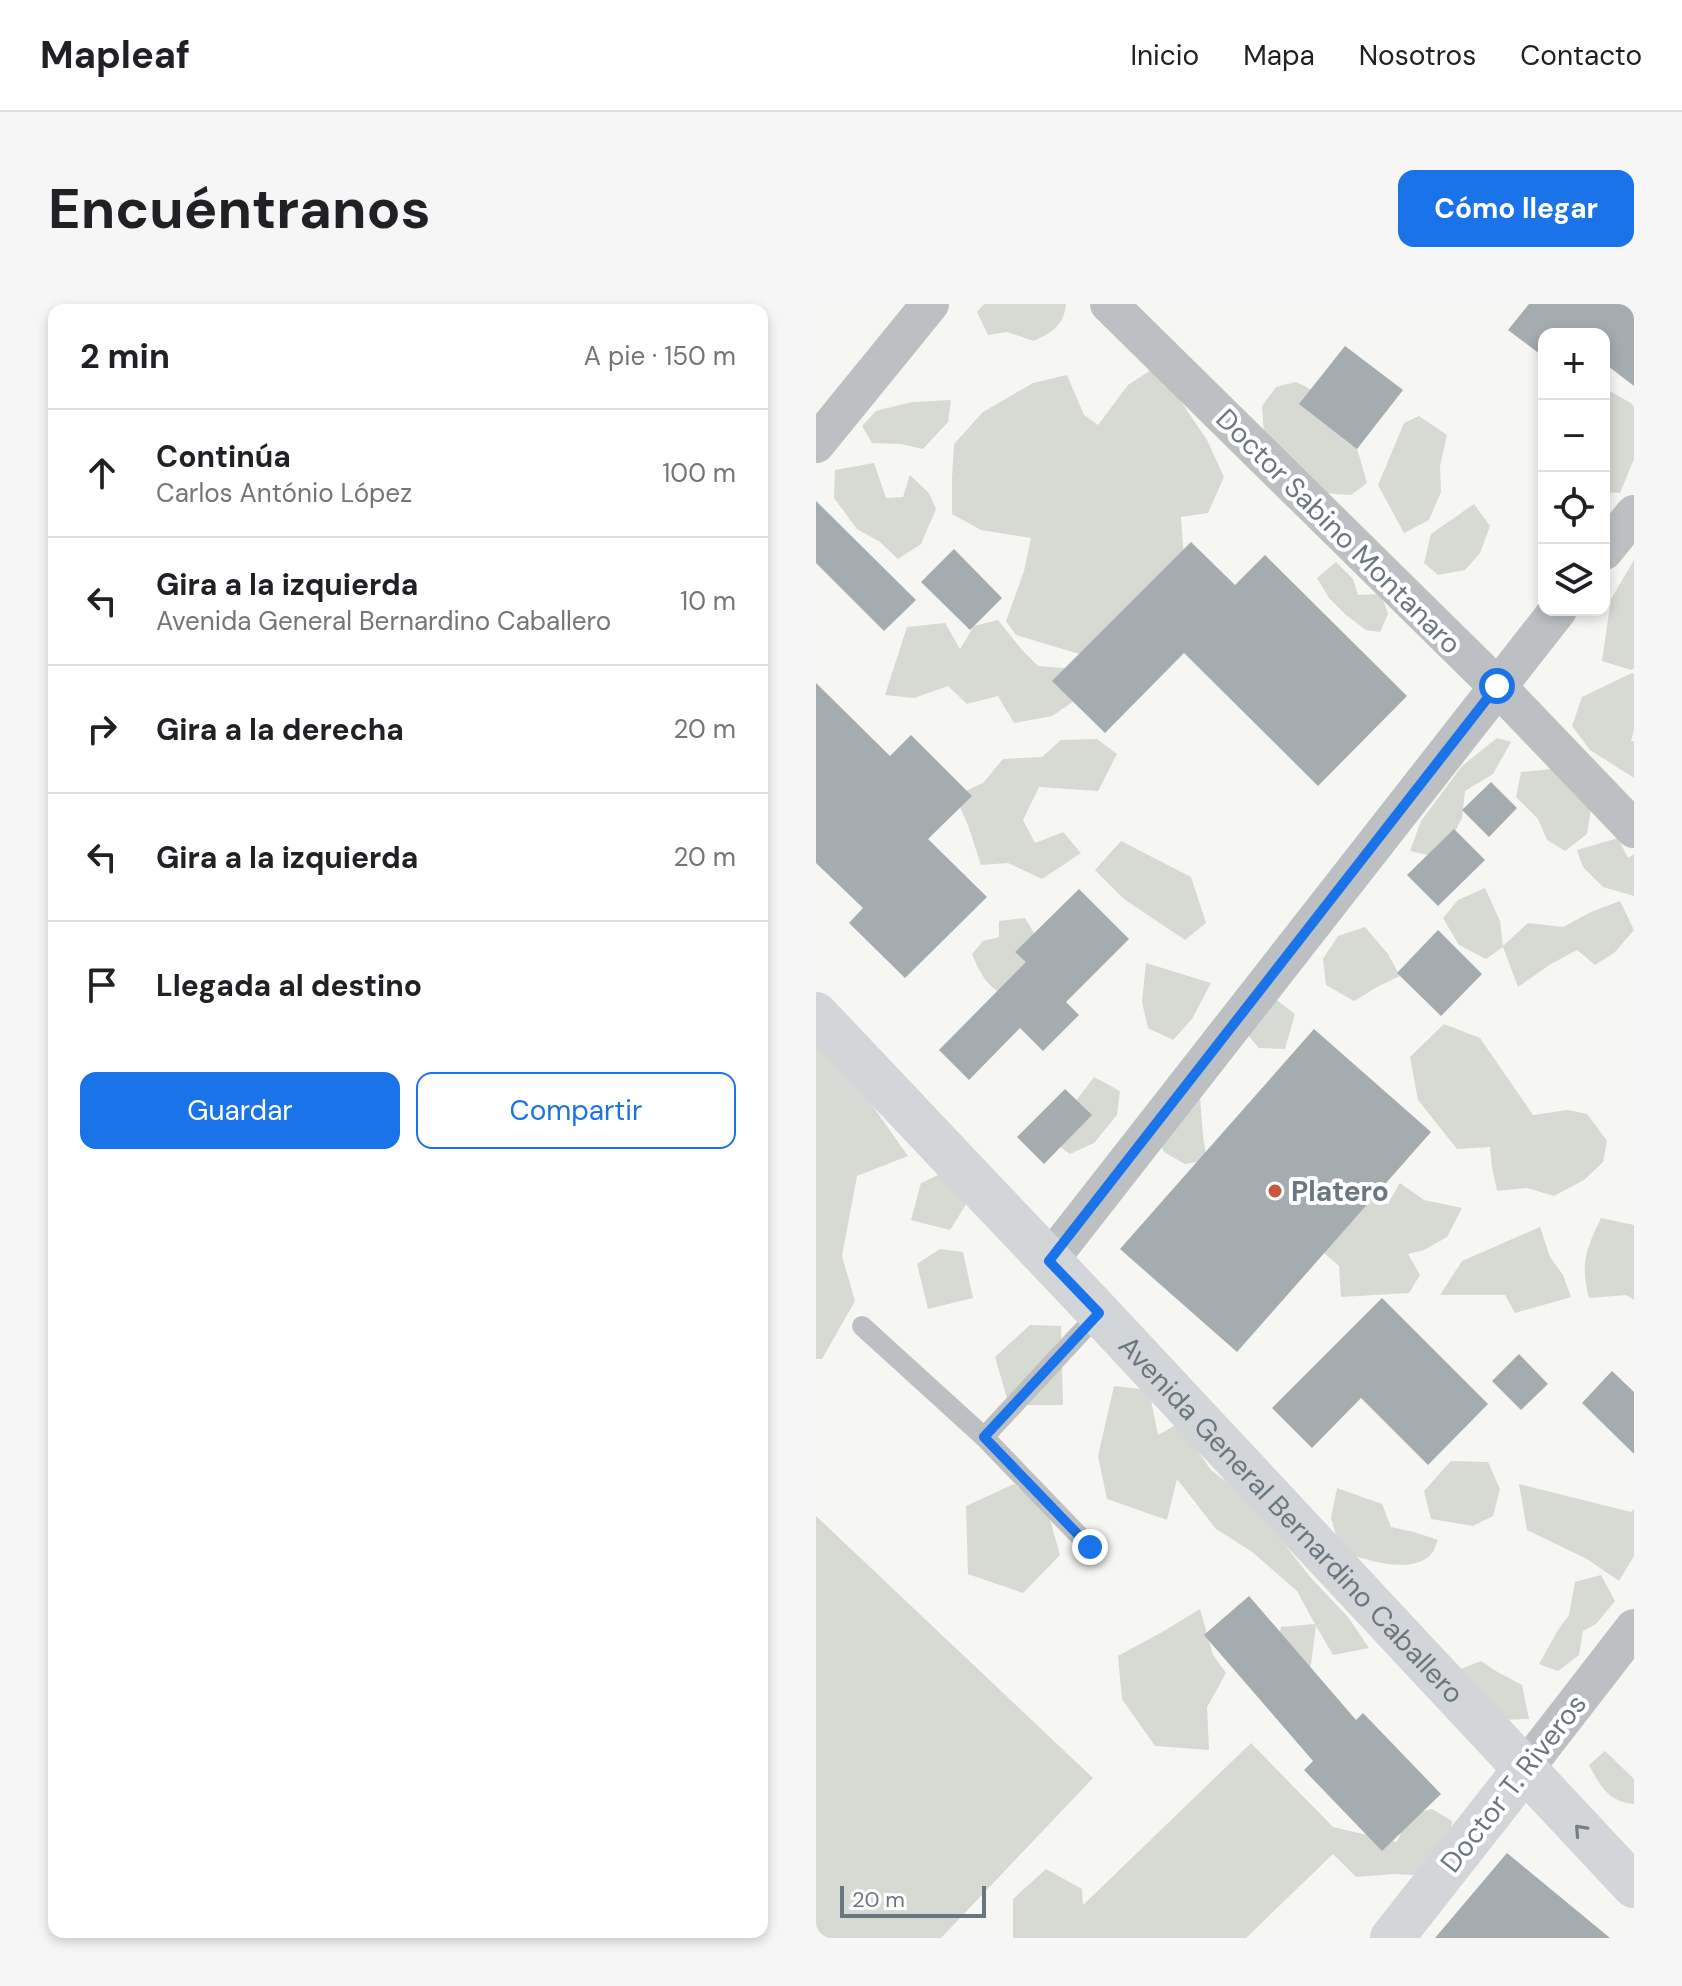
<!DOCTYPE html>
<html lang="es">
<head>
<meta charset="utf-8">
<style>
  body { margin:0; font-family:"DM Sans",sans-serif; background:#f6f6f6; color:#202124 }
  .controls { position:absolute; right:24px; top:24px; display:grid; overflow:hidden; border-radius:16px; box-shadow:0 4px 12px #0003 }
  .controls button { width:72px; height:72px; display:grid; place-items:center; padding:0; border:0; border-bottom:2px solid #e0e0e0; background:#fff; color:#202124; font:40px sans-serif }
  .scale { position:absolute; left:24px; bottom:20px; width:146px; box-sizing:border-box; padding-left:8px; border:4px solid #697780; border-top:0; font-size:22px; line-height:28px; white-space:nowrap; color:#697780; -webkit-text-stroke:6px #fff; paint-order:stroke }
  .stop { position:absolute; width:24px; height:24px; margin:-18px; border:6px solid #1a73e8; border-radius:50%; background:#fff }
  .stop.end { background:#1a73e8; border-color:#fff; box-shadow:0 2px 8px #0008 }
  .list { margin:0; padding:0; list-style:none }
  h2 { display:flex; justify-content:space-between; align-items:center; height:104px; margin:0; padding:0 32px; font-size:34px }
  h2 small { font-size:26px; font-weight:400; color:#757577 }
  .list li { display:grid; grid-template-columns:52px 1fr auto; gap:24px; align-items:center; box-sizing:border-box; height:128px; padding:0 32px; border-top:2px solid #e0e0e0 }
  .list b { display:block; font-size:30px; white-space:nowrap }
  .list p { margin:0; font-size:26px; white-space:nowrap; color:#757577 }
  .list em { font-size:26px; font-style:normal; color:#757577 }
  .actions { display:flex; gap:16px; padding:24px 32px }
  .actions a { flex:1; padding:18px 0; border:2px solid #1a73e8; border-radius:16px; text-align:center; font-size:28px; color:#1a73e8 }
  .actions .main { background:#1a73e8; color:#fff }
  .icon { flex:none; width:44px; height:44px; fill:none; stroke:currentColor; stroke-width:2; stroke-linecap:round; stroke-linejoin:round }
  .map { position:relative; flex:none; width:818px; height:1634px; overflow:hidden; border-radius:16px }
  header { display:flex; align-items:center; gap:48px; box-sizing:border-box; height:112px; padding:0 40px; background:#fff; border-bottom:2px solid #e0e0e0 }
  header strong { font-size:38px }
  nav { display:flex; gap:44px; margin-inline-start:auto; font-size:28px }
  .intro { display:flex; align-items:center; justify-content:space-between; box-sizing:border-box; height:192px; padding:0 48px }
  h1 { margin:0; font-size:56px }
  .button { padding:20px 36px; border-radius:16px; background:#1a73e8; color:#fff; font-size:28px; font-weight:700 }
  main { display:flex; gap:48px; padding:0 48px }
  aside { flex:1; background:#fff; border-radius:16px; box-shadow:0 4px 12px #0003 }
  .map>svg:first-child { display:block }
  .green { fill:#d6dad3 }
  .building { fill:#a4acb0 }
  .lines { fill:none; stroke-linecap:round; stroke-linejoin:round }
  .service { stroke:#bcc0c2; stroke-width:20 }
  .minor { stroke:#bcc0c2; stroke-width:38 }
  .secondary { stroke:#d2d6d9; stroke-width:44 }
  .oneway { stroke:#748089 }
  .route { stroke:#1a73e8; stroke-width:10 }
  .poi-dot { fill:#cc553e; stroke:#fff; stroke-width:3 }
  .labels { text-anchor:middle; stroke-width:8; stroke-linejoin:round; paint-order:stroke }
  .street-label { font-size:28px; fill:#697780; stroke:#fff }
  .poi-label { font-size:28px; font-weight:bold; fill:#697780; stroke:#fff; text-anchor:start }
</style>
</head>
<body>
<header>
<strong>Mapleaf</strong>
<nav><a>Inicio</a><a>Mapa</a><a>Nosotros</a><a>Contacto</a></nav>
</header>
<div class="intro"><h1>Encuéntranos</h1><a class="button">Cómo llegar</a></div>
<main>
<aside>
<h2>2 min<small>A pie · 150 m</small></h2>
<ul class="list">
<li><svg class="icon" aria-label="ahead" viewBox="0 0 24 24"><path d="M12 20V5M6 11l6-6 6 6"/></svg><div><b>Continúa</b><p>Carlos António López</p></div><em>100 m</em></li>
<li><svg class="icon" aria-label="left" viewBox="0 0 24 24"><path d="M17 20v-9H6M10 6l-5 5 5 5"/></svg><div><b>Gira a la izquierda</b><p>Avenida General Bernardino Caballero</p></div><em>10 m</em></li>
<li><svg class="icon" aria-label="right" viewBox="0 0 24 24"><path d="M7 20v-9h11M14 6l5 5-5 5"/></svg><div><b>Gira a la derecha</b></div><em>20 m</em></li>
<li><svg class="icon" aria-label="left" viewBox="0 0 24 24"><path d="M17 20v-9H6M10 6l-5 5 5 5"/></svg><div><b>Gira a la izquierda</b></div><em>20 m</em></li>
<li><svg class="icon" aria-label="arrive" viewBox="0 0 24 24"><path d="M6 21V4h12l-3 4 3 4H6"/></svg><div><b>Llegada al destino</b></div></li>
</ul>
<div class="actions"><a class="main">Guardar</a><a>Compartir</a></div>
</aside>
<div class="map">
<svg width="818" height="1634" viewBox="0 0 818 1634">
  <rect width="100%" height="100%" fill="#f6f6f3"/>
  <g class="green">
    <path d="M168,0h82c-2,22 -14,28 -32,37l-27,-9 -19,3 -11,-23z"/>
    <path d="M341,62l50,74 17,37 -16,36 -27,4 3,41 -105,96 -63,-19 -10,-14 18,-50 7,-33 -50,-8 -29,-16v-36l2,-34 29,-32 50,-29 34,-8 17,40 14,10 30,-40z"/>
    <path d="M480,78l26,13 25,19 20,69 -16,12 -18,-1 -35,-8 -33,-38 -3,-42 14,-19z"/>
    <path d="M788,84l27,15 3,4v52l-14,34 -16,-1z"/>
    <path d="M135,96l-3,22 -25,27 -22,-5 -29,-1 -10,-17 14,-15 36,-9z"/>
    <path d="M603,112l28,19 -7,31 1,26 -12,28 -25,13 -26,-48 26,-62z"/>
    <path d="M58,159l12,35 17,-1 7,-22 19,18 7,16 -15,35 -23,15 -18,-17 -23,-13 -23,-31 1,-28z"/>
    <path d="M658,200l16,22 -10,27 -15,17 -27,5 -14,-12 7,-29z"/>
    <path d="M818,256v108l-3,2 -29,-9 9,-62z"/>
    <path d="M520,258l17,17 5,16 23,-1 7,20 -8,18 -14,-2 -20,-15 -17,-17 -12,-20z"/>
    <path d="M182,316l24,30 16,16 38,3 1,30 -25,17 -38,7 -16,-27 -31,8 -19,-18 -34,12 -29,-3 22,-68 38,-4 15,26 14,-23z"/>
    <path d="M816,369l2,1v56l-3,11h3v37l-44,-28 -18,-24 10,-29z"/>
    <path d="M681,434l14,4 -18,32 -28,17 -3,27 -13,25 -21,12 -18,-4 11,-30 41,-55z"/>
    <path d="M281,435l20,15 -19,37 -59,-4 -16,33 12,23 28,-11 18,21 -39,26 -34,-16 -27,2 -13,-40 -13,-29 28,-13 20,-24 39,-2 19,-17z"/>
    <path d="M737,465l39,34 -5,31 -22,17 -18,-11 -9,-21 -22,-22 5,-25z"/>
    <path d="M802,534l10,20 6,-4v42l-31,-9 -20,-20 -6,-17z"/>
    <path d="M305,537l70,36 15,46 -21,17 -61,-41 -29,-29z"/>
    <path d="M669,584l15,33 3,25 25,-23 35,4 28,-15 29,-11 14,29 -20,23 -19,12 -18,-15 -26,14 -33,23 -15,-40 -17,12 -27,-14 -16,-27 15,-18z"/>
    <path d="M209,614l9,15 -18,69c-27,-14 -32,-20 -44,-48l11,-13 16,-4v-16z"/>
    <path d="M549,623l23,27 12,22 -21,10 -25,15 -28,-16 -3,-26 15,-23z"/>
    <path d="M330,659l65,20 -19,36 -19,21 -25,-12 -6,-26z"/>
    <path d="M454,688l8,9 17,13 -10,35 -26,-1 -17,-20z"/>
    <path d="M628,720l36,14 53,77 34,-5 20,4 20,27 -4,21 -19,18 -30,16 -27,-8 -30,3 -5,-24 -2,-20 -33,2 -39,-49 -8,-43z"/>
    <path d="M0,725h2l90,127 -51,20 -15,80 13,45 -33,58h-6z"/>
    <path d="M278,773l26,14 -3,24 -23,28 -24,11 -18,-13 12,-24z"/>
    <path d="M384,793l3,39 4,24 -22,4 -21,-12 -14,-33z"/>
    <path d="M135,865l16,34 -17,27 -39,-10 10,-37z"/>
    <path d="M584,879l24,17 38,8 -15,29 -23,13 -16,4 12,21 -11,18 -68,4 -2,-31 -15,-13 43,-58 21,9z"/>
    <path d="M785,914l33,7v75l-8,-5 -37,3c-9,-36 -3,-48 12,-80z"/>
    <path d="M724,923l10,30 13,18 8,22 -56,16 -10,-18h-65l22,-34z"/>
    <path d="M124,945l23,3 10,46 -45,11 -11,-45z"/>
    <path d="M214,1021l31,1 2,79h-54l-14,-48z"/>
    <path d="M298,1082l35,4 9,45 21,-12 32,47 38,29 62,79 37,39 21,31 -36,7 -17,-29 -7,53 -33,-26 5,-26 34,-3 -18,-33 -46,-40 -35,-22 -39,-50 -10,41 -60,-21 -9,-43z"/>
    <path d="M635,1157l37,1 12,27 -7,27 -20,10 -42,-7 -7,-28z"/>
    <path d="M198,1180l33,25 13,46 -37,38 -55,-19 -2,-68z"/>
    <path d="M703,1180l112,28 3,-3v47l-15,25 -32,-22 -60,-29z"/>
    <path d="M521,1184l45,16 9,23 23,5 24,8c-2,4 -3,8 -5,12 -19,25 -68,7 -92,0l-10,-34z"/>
    <path d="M0,1212l277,262 -152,160h-125z"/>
    <path d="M785,1271l14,26 -19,23 -13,7 -4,24 -21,16 -19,-7 19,-34 11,-15 6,-33z"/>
    <path d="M384,1305l13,46 13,18 -19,34 2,43 -54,-4 -33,-47 -4,-43 46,-25z"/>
    <path d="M665,1357l13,9 28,15 7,34 -31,1 -42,-49z"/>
    <path d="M435,1439l82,84 64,15 12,-28 23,-5 20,12 -3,23 -17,32 -38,-2 -38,3 -23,-23 -87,84h-233v-39l33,-30 36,20 1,16z"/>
    <path d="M789,1447l29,28v25c-26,-2 -34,-19 -45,-39z"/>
  </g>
  <g class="building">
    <path d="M713,0h105v82l-30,-23v-29h-60v23l-36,-27z"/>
    <path d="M529,42l58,44 -46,59 -58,-45z"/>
    <path d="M0,197l100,99 -32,31 -68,-68z"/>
    <path d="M375,238l44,43 30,-30 142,141 -89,90 -134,-133 -79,80 -53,-52z"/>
    <path d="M138,245l48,49 -32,32 -49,-48z"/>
    <path d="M0,379l74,73 21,-21 61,61 -44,43 59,58 -82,81 -56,-55 14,-15 -47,-45z"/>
    <path d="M675,478l26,26 -28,29 -27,-27z"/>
    <path d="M638,525l31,31 -47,46 -31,-31z"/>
    <path d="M263,585l50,50 -63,63 13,13 -36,36 -23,-23 -51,52 -30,-30 87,-88 -11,-10z"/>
    <path d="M622,626l44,44 -41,42 -44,-43z"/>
    <path d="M498,725l117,103 -194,220 -117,-103z"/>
    <path d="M249,785l27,26 -48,49 -27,-27z"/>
    <path d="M566,994l106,106 -60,61 -67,-67 -49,50 -40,-40z"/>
    <path d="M703,1050l29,30 -27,26 -29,-29z"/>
    <path d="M796,1067l22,21v62l-52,-51z"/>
    <path d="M433,1292l107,124 7,-7 78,81 -59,57 -78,-81 9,-9 -109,-126z"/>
    <path d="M691,1549l103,85h-175z"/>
  </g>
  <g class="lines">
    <g class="service">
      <path d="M46,1022l122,111 106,110"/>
      <path d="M168,1133l115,-124"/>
    </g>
    <g class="minor">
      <path d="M293,0l388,382 137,143"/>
      <path d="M0,140l114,-140"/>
      <path d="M788,247l30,-37"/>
      <path d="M233,957l509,-651"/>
      <path d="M708,1466l110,-142"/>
    </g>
    <g class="secondary">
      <path id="s1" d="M0,710l283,299 535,573"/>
      <path d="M576,1634l132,-168"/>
    </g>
  </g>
  <defs><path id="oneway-chevron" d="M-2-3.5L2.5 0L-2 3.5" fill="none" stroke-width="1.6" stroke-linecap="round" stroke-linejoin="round" transform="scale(2)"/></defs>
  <use class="oneway" href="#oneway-chevron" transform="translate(764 1526) rotate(-133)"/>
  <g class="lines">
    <path class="route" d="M274,1243l-106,-110 115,-124 -50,-52 448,-575"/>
  </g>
  <circle class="poi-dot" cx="459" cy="887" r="8"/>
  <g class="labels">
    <g class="street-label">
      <text transform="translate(523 227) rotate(45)" y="10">Doctor Sabino Montanaro</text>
      <text dy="10" stroke="none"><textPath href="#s1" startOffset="694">Avenida General Bernardino Caballero</textPath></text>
      <text transform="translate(697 1479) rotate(-52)" y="10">Doctor T. Riveros</text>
    </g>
    <g class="poi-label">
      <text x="475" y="897">Platero</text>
    </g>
  </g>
</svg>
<div class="controls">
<button>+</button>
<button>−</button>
<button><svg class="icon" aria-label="locate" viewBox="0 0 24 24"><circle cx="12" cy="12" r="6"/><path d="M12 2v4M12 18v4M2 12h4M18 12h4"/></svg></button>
<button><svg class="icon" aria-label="layers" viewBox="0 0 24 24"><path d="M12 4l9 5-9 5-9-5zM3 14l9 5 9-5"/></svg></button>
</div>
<div class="scale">20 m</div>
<div class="stop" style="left:681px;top:382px"></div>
<div class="stop end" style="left:274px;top:1243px"></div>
</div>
</main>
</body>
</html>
